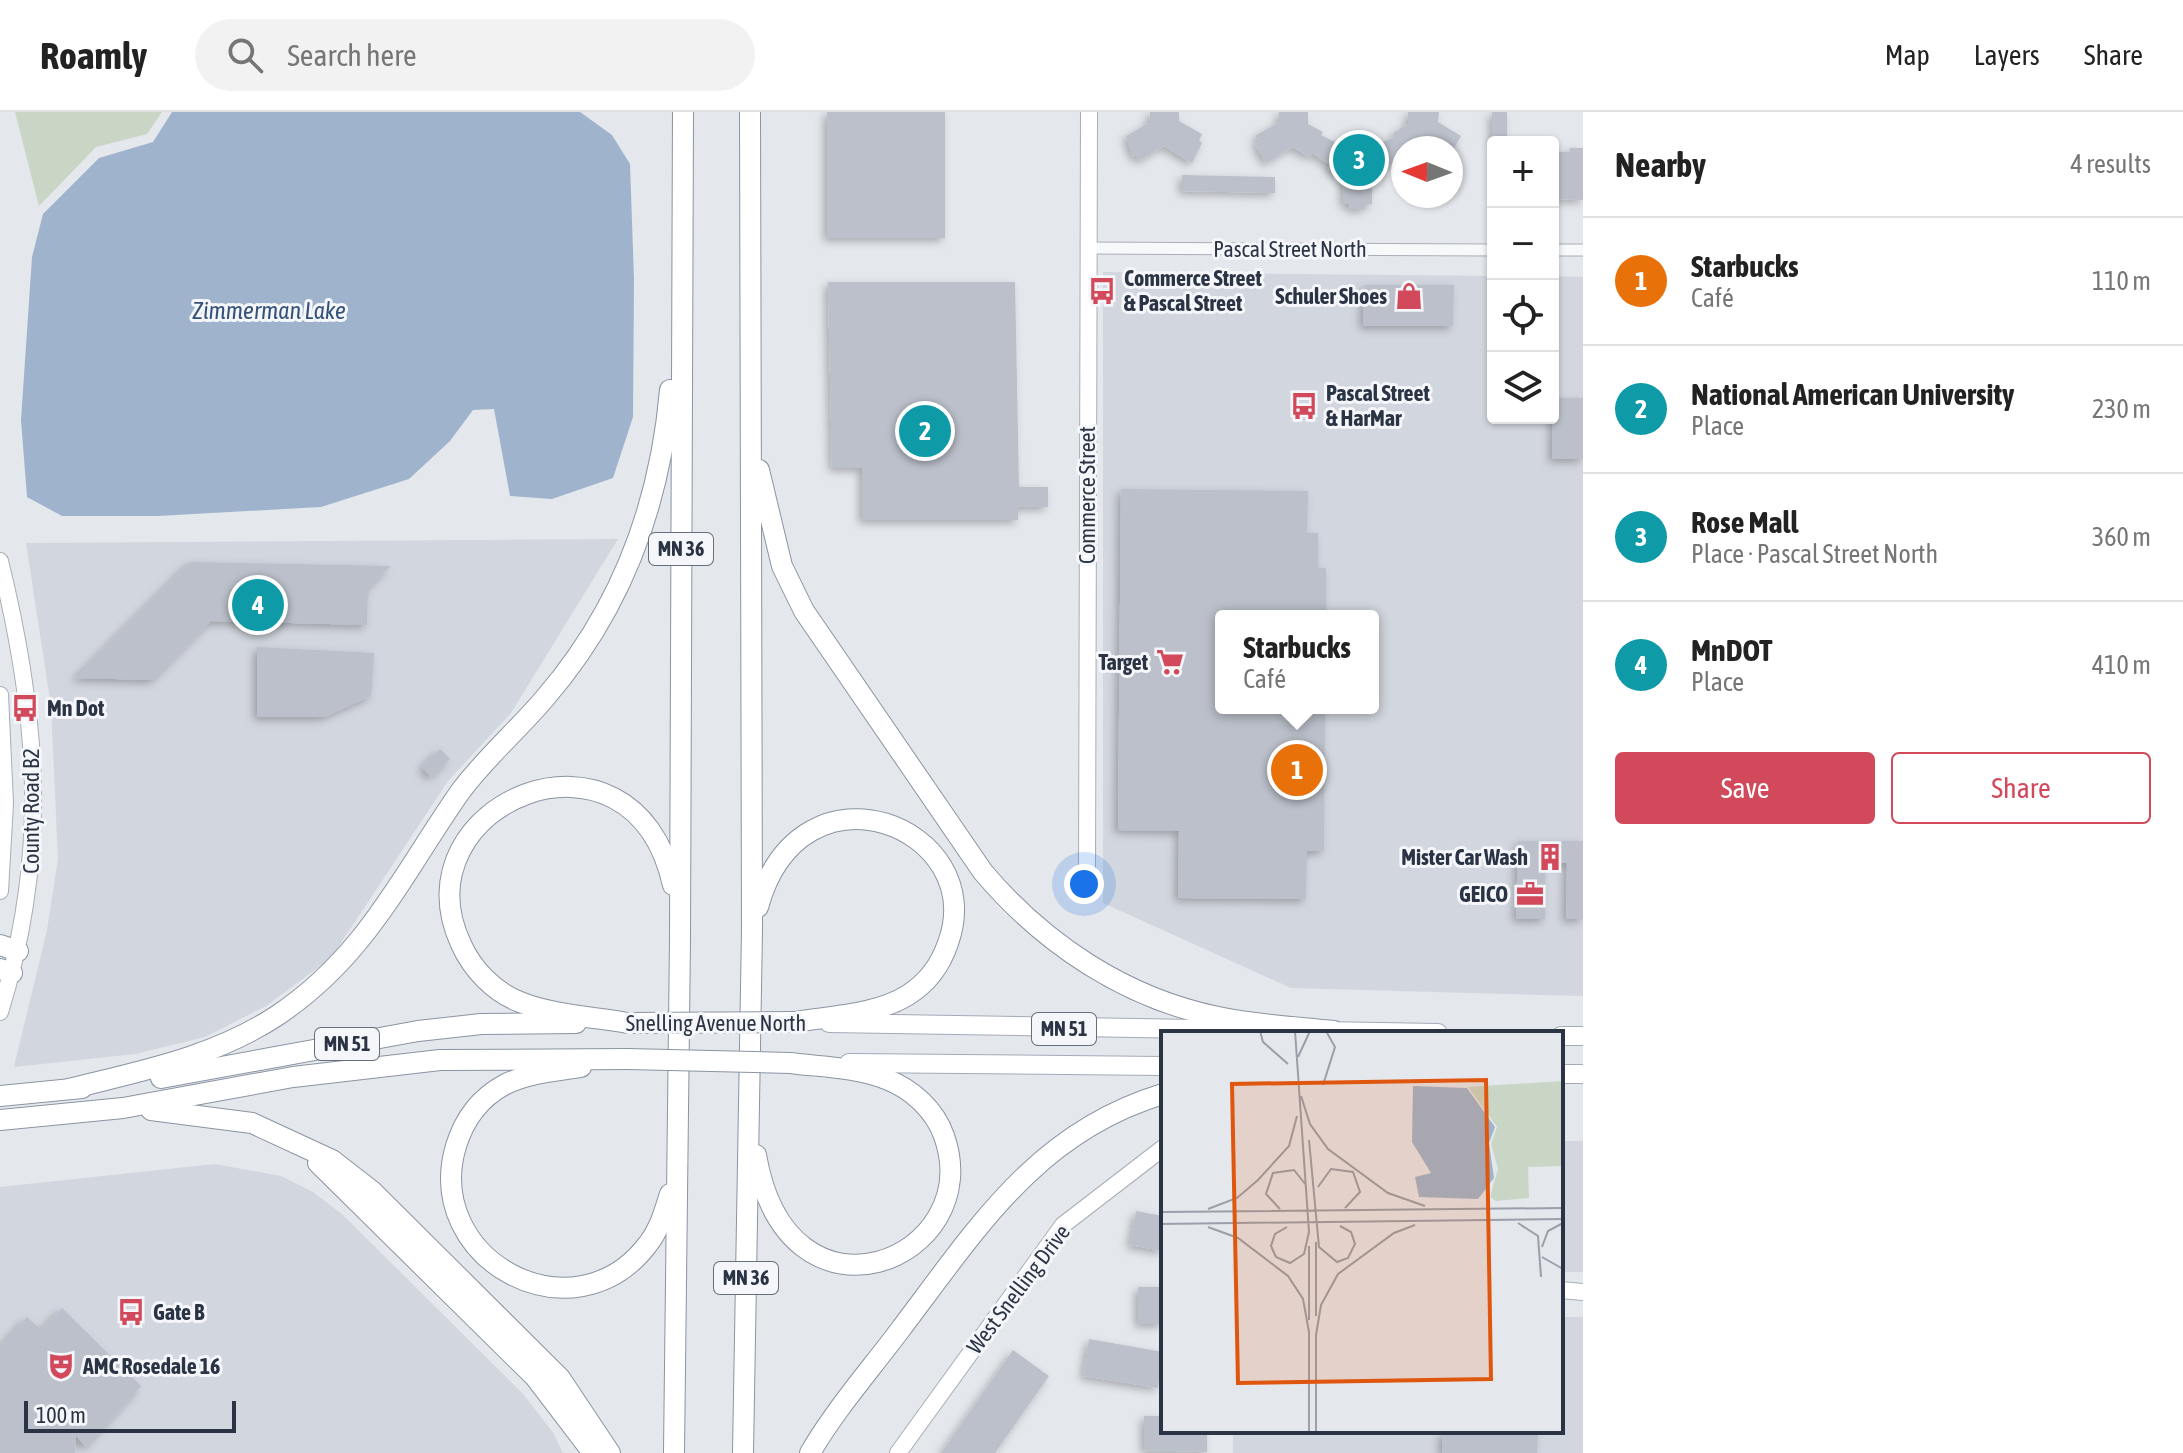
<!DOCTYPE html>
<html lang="en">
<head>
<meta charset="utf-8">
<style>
  body { margin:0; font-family:"Asap Condensed",sans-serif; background:#f2f2f2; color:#222 }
  .controls { position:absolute; right:24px; top:24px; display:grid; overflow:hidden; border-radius:8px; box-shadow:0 2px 6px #0004 }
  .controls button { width:72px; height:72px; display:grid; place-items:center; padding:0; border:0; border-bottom:2px solid #e0e0e0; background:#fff; color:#222; font:40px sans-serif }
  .compass { position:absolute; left:1391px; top:24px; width:72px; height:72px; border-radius:50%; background:#fff; box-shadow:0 2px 6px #0004; rotate:271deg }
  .scale { position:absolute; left:24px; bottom:20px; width:212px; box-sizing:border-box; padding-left:8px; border:4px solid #2b3445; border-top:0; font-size:22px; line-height:28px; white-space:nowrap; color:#2b3445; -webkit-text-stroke:6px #f4f6f9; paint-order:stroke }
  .you { position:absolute; left:1084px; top:772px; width:28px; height:28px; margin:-20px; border:6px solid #fff; border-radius:50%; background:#1a73e8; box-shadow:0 0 0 12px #1a73e833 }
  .badge { display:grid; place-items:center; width:52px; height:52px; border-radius:50%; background:#d1495b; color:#fff; font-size:26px; font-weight:700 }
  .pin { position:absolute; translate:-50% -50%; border:4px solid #fff; box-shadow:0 2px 8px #0006 }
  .popup { position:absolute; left:1215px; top:498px; width:164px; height:104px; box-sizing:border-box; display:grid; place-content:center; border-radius:8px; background:#fff; filter:drop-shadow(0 2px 6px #0005); font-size:26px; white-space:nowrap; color:#767676 }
  .popup b { font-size:30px; color:#222 }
  .popup::after { content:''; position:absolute; left:50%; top:100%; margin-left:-16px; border:16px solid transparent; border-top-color:#fff }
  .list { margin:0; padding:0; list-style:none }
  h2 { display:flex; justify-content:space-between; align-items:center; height:104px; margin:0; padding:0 32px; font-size:34px }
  h2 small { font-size:26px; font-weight:400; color:#767676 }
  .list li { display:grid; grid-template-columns:52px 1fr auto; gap:24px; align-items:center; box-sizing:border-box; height:128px; padding:0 32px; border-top:2px solid #e0e0e0 }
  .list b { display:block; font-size:30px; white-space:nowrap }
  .list p { margin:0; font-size:26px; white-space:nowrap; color:#767676 }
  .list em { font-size:26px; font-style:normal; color:#767676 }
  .actions { display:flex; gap:16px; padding:24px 32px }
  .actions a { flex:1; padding:18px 0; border:2px solid #d1495b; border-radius:8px; text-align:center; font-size:28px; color:#d1495b }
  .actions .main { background:#d1495b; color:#fff }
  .icon { flex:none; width:44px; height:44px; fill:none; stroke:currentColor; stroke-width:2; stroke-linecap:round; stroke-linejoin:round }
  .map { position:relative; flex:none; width:1583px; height:1341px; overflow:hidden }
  header { display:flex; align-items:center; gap:48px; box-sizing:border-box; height:112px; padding:0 40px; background:#fff; border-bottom:2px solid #e0e0e0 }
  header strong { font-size:38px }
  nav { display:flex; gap:44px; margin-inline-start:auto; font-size:28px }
  .search { width:560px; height:72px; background:#f2f2f2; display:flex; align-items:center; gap:20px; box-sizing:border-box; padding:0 28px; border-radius:44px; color:#767676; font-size:30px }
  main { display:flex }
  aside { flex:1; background:#fff }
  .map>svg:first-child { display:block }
  .built { fill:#d2d6de; fill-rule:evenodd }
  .green { fill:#c9d6c5 }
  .water { fill:#9fb4cc }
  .building { fill:#bbc0ca; filter:url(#shadow) }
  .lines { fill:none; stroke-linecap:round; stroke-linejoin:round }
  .street-casing { stroke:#a9aeb7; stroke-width:13 }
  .secondary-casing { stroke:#a9aeb7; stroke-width:18 }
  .primary-casing { stroke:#a3abb8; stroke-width:20 }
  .highway-casing { stroke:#8b94a3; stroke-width:22 }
  .street { stroke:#f7f8fa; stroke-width:11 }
  .secondary { stroke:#fff; stroke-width:16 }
  .primary { stroke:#fff; stroke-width:18 }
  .highway { stroke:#fff; stroke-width:20 }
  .highway-bridge-casing { stroke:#8b94a3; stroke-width:22; stroke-linecap:butt }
  .highway-bridge { stroke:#fff; stroke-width:20 }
  .labels { text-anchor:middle; stroke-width:6; stroke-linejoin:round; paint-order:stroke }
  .shield { fill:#f4f6f9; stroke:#676e7b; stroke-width:2 }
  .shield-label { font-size:20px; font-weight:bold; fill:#2b3445 }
  .street-label { font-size:22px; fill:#2b3445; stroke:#f4f6f9 }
  .poi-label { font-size:22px; font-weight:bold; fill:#2b3445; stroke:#f4f6f9; text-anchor:start }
  .water-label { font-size:24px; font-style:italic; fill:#34527a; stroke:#f4f6f9 }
  .inset-road { fill:none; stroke:#9a9fa9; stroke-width:2 }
  .view { fill:#df570f; fill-opacity:0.15; stroke:#df570f; stroke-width:4 }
  .inset-edge { fill:none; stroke:#2b3445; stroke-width:4 }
</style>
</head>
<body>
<header>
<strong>Roamly</strong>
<div class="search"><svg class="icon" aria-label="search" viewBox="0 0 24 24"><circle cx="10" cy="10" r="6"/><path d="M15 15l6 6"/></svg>Search here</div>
<nav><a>Map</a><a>Layers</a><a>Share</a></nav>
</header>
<main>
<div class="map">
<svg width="1583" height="1341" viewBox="0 0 1583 1341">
  <defs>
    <filter id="shadow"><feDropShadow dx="-3.5" dy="3.5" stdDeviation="4" flood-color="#0004"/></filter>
  </defs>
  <rect width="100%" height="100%" fill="#e4e7ec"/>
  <g class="built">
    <path d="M1103,160l390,4v142h60v-142l30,1v719l-292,-8 -188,-85zM1221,504h152v92h-152z"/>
    <path d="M618,427l-107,174 -63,68 -117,177 -65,48 -61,31 -70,17 -121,13 33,-137 11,-71 -7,-153 -25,-163z"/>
    <rect x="1561" y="1029" width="22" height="131"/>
    <path d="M215,1052l66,12 32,16 30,23 181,180 30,39 9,19h-563v-266z"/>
    <path d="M1561,1205h22v136h-350v-22h328z"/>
  </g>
  <path class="green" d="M15,0h147l-15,22 -51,13 -57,59z"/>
  <path class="water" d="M172,0h408l32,23 18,29 4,115 -1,138 -20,61 -61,21 -42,-3 -16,-87 -21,1 -23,31 -41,38 -88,28 -163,9h-96l-35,-19 -6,-77 11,-163 11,-43 56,-56 54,-16z"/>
  <g class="building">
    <rect x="827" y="0" width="118" height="126"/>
    <path d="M1150,0h29v9l23,13 -3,7 3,2 -10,20 -28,-17 -25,15 -3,-6 -3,2 -7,-21 23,-13z"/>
    <path d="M1279,0h29v12l15,8 -2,3 36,18 38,-16 -2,-4 15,-9v-12h31l-1,10 23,14 -7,12h-51v8l-31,21v27l-6,1 -1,4h-15l-1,-5h-6l1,-28 -16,-7 2,-4 -18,-12 -3,4 -16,-10 -27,16 -11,-19 4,-2 -4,-6 24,-14z"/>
    <rect x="1492" y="0" width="15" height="30"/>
    <path d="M1570,36h13v52l-26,-1v-11h-4l4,-36h13z"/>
    <path d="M1182,63l93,2v16l-93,-2z"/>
    <path d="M828,170h187l4,205h29v20h-30v13h-156v-52h-30z"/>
    <path d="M1364,173h90l-1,41h-90z"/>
    <path d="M1553,286h30v61h-31z"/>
    <path d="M1121,377l187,2 -1,42h11v35h8v48h-105v92h104l-1,143h-17l-1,48 -128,-1 1,-67 -61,-1z"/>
    <path d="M190,450l201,4 -23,22 -1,37 -156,-4 -58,59 -78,-2z"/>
    <path d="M257,535l117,6 -3,43 -47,21h-67z"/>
    <path d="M440,637l10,10 -19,18 -9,-10z"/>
    <path d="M1518,729h65v78h-17l1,-56h-22v56h-29z"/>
    <path d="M1136,1099l27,5v35l-33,-6z"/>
    <rect x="1138" y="1175" width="25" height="37"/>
    <path d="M62,1196l79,78 -55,61 -10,-11 -1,17h-75v-106l27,-30 14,13z"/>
    <path d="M1089,1227l74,13 -5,36 -75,-12z"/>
    <path d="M1013,1238l36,26 -54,77h-54z"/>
    <path d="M1144,1304h19v15h44v21l-63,-2z"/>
    <path d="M1448,1319h90l-1,22h-95v-18z"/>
  </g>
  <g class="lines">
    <g class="street-casing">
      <g id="street">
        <path d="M1088,136l405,2"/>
        <path d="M1553,138h30"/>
      </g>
    </g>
    <g class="secondary-casing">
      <g id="secondary">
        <path d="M0,449c39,159 49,294 0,451"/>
        <path d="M0,583l5,108 -5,88"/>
        <path d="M1087,766l2,-766"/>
        <path d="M1561,1178l22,2"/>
        <path d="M898,1341l165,-228 100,-77"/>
      </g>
    </g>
    <g class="primary-casing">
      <g id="primary">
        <path d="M829,911l427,7"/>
        <path d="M1321,919l117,2"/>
        <path d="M1561,924h22"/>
        <path d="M849,951l314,3"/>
        <path d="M1561,962h22"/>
      </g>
    </g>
    <g class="highway-casing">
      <g id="highway">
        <path d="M759,358l23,96 22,45 179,261c61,72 142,126 235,145 38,8 78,10 116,14"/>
        <path d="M758,795c43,-156 232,-79 190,36 -7,21 -21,40 -40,52 -32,20 -77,21 -113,27"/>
        <path d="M0,833l18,6"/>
        <path d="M0,857l12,4"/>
        <path d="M628,911c-34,-6 -76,-8 -108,-21 -26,-10 -48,-33 -59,-58 -66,-141 172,-240 212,-59"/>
        <path d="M581,955c-25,4 -54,6 -77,18 -24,13 -40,35 -48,61 -34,114 118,196 192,98 12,-15 16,-32 22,-50"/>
        <path d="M161,966l257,-47 63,-7 95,-1"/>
        <path d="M69,977c72,-18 146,-32 209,-74 88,-59 124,-140 182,-223 25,-34 58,-62 85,-94 76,-88 115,-193 125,-308"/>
        <path d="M0,984l82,-8"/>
        <path d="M151,998l101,13 80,37 41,32 187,186 50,75"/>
        <path d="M0,1008l123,-12 170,-31 147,-17 187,-1"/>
        <path d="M756,1043c32,187 232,104 188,-19 -9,-26 -32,-47 -58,-57 -29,-12 -65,-12 -96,-16"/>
        <path d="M318,1051l217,214 58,76"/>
        <path d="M674,1341l6,-514 3,-827"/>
        <path d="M743,1341l9,-523 -2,-818"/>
        <path d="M810,1341c25,-43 60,-83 90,-123 76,-100 136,-198 263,-236"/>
      </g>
    </g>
    <use href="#street" class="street"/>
    <use href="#secondary" class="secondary"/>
    <use href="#primary" class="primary"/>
    <use href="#highway" class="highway"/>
    <g class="highway-bridge-casing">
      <g id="highway-bridge">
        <path d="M628,911l167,-1"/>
        <path d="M627,947l163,4"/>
      </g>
    </g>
    <use href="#highway-bridge" class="highway-bridge"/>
  </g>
  <defs>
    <g id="bus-bare" transform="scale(2.16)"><path d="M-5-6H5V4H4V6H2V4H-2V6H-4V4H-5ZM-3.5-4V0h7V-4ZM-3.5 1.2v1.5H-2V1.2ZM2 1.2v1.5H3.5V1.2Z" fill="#d1495b" stroke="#f4f6f9" stroke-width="2.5" paint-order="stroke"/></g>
    <g id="shop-bare" transform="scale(2.16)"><path d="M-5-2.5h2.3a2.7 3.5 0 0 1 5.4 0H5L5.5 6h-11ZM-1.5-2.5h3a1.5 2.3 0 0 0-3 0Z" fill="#d1495b" stroke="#f4f6f9" stroke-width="2.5" paint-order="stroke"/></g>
    <g id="supermarket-bare" transform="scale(2.16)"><path d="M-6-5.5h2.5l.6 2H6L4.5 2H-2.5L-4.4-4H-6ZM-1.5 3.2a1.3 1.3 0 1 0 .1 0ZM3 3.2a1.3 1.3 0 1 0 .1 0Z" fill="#d1495b" stroke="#f4f6f9" stroke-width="2.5" paint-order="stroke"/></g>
    <g id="building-bare" transform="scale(2.16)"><path d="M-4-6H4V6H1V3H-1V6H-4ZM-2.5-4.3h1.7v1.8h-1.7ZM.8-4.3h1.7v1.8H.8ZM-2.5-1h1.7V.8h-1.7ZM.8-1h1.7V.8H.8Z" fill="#d1495b" stroke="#f4f6f9" stroke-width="2.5" paint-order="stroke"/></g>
    <g id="office-bare" transform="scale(2.16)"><path d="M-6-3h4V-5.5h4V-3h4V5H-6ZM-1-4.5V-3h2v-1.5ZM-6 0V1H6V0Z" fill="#d1495b" stroke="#f4f6f9" stroke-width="2.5" paint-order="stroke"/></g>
    <g id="theatre-bare" transform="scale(2.16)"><path d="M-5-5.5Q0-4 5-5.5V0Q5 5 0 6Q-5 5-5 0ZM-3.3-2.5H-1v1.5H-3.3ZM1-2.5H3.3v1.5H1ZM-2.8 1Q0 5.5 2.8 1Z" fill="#d1495b" stroke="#f4f6f9" stroke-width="2.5" paint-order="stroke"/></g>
  </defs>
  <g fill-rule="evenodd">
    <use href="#bus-bare" x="1102" y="179"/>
    <use href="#shop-bare" x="1409" y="184"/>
    <use href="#bus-bare" x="1304" y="294"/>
    <use href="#supermarket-bare" x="1170" y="550"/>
    <use href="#bus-bare" x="25" y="596"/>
    <use href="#building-bare" x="1550" y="745"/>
    <use href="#office-bare" x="1530" y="782"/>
    <use href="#bus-bare" x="131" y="1200"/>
    <use href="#theatre-bare" x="61" y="1254"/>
  </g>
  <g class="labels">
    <g class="shield">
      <rect x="649" y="421" width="64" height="32" rx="6"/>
      <rect x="1032" y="901" width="64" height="32" rx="6"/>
      <rect x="315" y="916" width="64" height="32" rx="6"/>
      <rect x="714" y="1150" width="64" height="32" rx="6"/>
    </g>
    <g class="shield-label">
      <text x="681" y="444">MN 36</text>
      <text x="1064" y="924">MN 51</text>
      <text x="347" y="939">MN 51</text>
      <text x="746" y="1173">MN 36</text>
    </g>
    <g class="street-label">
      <text x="1290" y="145">Pascal Street North</text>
      <text transform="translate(1087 383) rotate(-90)" y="8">Commerce Street</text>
      <text transform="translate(31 699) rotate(-90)" y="8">County Road B2</text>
      <text x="716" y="919">Snelling Avenue North</text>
      <text transform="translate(1018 1177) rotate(-53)" y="8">West Snelling Drive</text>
    </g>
    <g class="poi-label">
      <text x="1124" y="174">Commerce Street<tspan x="1124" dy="25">&amp; Pascal Street</tspan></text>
      <text x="1387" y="192" text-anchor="end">Schuler Shoes</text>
      <text x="1326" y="289">Pascal Street<tspan x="1326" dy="25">&amp; HarMar</tspan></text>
      <text x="1148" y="558" text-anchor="end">Target</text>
      <text x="47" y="604">Mn Dot</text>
      <text x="1528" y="753" text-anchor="end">Mister Car Wash</text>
      <text x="1508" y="790" text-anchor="end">GEICO</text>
      <text x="153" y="1208">Gate B</text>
      <text x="83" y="1262">AMC Rosedale 16</text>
    </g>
    <g class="water-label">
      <text x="269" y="207">Zimmerman Lake</text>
    </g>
  </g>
  <g transform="translate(1161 919)">
    <rect width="402" height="402" fill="#e4e7ec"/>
    <path d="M402,50v85l-35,1 1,31 -33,3 -6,-4 8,-28 -7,-25 6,-17 -29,-40z" fill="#c9d6c5"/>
    <path d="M252,55l54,2 28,39 -6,16 5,35 -16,21 -59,-2 -4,-20 16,-4 -19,-31z" fill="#9fb4cc"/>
    <path class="inset-road" d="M99,0l3,11 25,22M137,26l12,-26M162,54l12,-38 -9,-16M140,65l9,28 18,25 60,44 37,13M148,109l10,107 18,15 11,-4 7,-14 -4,-12 -11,-6M157,156l13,-18 22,3 7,20 -15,16M47,178l29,-11 21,-18 31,-34 8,-30M119,178l-14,-15 7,-21 21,-3 12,15M0,181l402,-4M357,192l20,13 3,41M0,193l402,-5M47,196l30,11 50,38 15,23 6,33M126,196l-12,7 -4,12 5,11 14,6 14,-9 5,-22 -14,-201M155,211v74M148,215v74M381,216l6,-16 15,-8M381,226l21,12M155,304l5,-30 17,-31 56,-41 21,-8M148,402v-103M155,402v-99"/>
    <path class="view" d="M325,49l5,299 -253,4 -6,-299z"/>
    <rect width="402" height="402" class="inset-edge"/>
  </g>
</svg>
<div class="controls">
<button>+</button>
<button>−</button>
<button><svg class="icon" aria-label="locate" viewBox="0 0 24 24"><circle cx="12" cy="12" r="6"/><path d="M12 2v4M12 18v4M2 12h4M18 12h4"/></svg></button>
<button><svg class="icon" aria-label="layers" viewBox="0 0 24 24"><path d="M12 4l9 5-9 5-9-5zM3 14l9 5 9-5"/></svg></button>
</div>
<svg class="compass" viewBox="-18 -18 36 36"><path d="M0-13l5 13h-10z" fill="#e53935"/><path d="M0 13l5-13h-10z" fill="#767676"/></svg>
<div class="scale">100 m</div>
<div class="you"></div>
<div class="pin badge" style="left:1297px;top:658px;background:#e8710a">1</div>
<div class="popup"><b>Starbucks</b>Café</div>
<div class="pin badge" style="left:925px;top:319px;background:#0f9aa8">2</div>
<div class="pin badge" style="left:1359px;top:48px;background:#0f9aa8">3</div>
<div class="pin badge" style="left:258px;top:493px;background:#0f9aa8">4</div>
</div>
<aside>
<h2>Nearby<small>4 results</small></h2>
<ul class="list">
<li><span class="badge" style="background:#e8710a">1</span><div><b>Starbucks</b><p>Café</p></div><em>110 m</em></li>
<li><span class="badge" style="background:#0f9aa8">2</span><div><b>National American University</b><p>Place</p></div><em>230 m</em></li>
<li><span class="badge" style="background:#0f9aa8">3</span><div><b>Rose Mall</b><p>Place · Pascal Street North</p></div><em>360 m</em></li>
<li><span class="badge" style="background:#0f9aa8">4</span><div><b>MnDOT</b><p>Place</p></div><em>410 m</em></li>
</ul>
<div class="actions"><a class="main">Save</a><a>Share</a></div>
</aside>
</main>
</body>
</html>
